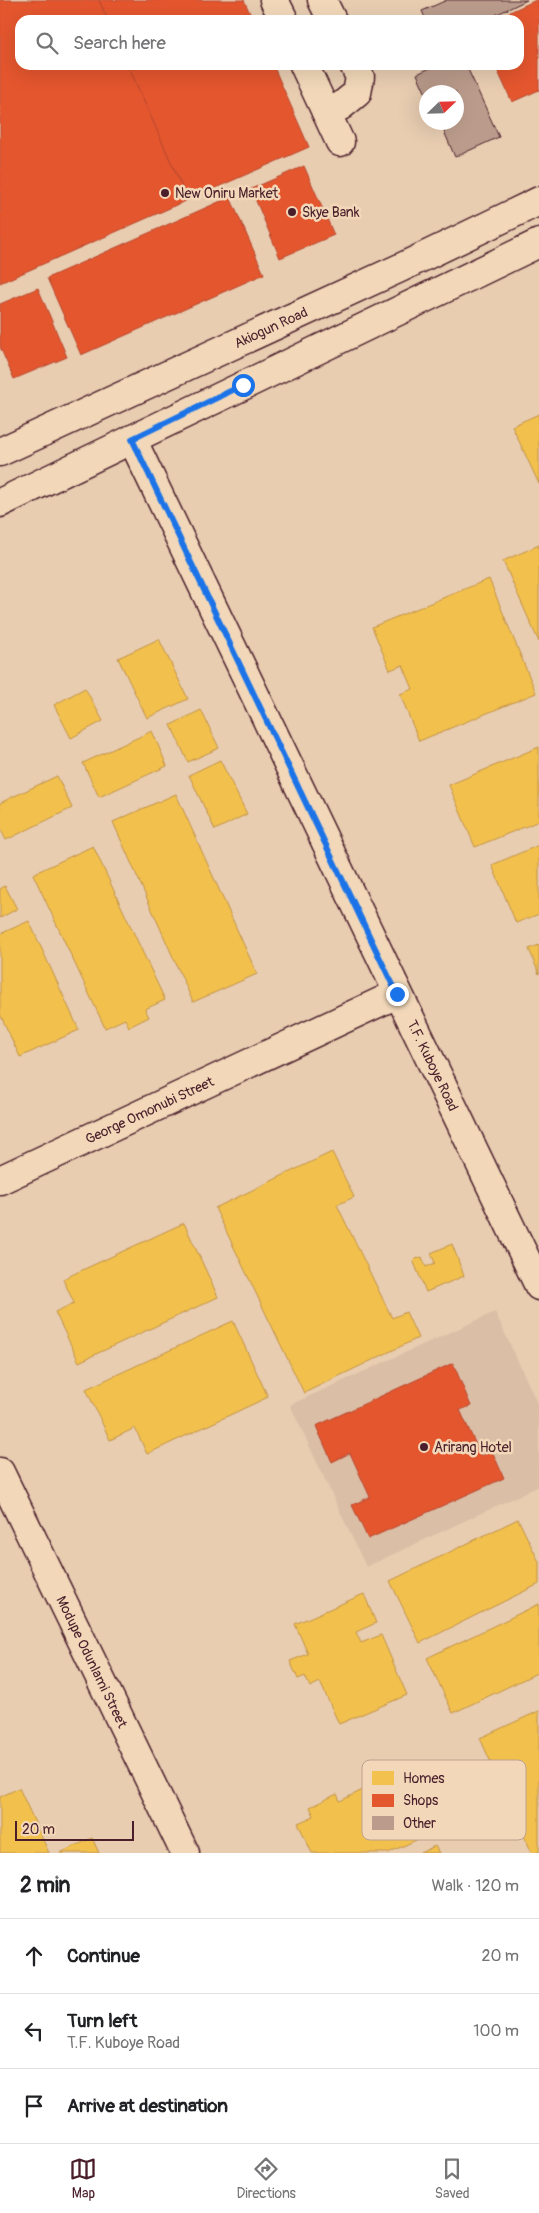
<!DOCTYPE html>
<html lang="en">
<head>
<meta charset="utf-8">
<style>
  body { margin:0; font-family:Pangolin,sans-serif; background:#f6f6f6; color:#202124 }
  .compass { position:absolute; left:419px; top:85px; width:45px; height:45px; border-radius:50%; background:#fff; box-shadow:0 5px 20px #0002; rotate:67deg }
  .scale { position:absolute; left:15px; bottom:12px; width:119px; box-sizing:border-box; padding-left:5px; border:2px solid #4a1f2b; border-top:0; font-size:14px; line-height:18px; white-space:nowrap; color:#4a1f2b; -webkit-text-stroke:4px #f2d8b9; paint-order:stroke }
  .stop { position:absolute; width:15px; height:15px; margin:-11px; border:4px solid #1a73e8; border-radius:50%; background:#fff }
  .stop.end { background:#1a73e8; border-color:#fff; box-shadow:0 1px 5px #0008 }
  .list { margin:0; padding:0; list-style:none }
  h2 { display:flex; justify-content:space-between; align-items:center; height:65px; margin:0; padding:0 20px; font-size:21px }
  h2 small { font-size:16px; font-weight:400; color:#757577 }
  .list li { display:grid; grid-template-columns:32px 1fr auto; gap:15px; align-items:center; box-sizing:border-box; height:75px; padding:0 20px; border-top:1px solid #e0e0e0 }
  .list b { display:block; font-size:19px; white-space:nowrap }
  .list p { margin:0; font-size:16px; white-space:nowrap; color:#757577 }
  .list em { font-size:16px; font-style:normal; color:#757577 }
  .icon { flex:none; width:28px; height:28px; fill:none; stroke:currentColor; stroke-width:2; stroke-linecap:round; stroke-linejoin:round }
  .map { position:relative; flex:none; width:539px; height:1853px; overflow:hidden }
  .search { position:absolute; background:#fff; box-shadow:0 5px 20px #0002; left:15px; right:15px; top:15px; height:55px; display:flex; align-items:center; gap:12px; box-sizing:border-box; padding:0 18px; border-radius:15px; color:#757577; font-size:19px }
  .sheet { height:290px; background:#fff }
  nav { display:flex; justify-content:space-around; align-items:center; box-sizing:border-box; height:70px; border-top:1px solid #e0e0e0; background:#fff; font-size:14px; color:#757577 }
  nav a { display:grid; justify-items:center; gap:2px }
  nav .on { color:#4a1f2b }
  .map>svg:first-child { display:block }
  .built { fill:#dabea6 }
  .homes { fill:#f2c14e; stroke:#c09044 }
  .shops { fill:#e4572e; stroke:#b6462d }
  .building { fill:#bb9c8c; stroke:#4a1f2b }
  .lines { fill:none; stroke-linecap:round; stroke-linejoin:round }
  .minor-casing { stroke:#4a1f2b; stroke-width:31 }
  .tertiary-casing { stroke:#4a1f2b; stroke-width:31 }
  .minor { stroke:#f2d8b9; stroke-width:28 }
  .tertiary { stroke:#f2d8b9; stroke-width:28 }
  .route { stroke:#1a73e8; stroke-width:6 }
  .poi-dot { fill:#4a1f2b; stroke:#f2d8b9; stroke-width:2 }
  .labels { text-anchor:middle; stroke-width:5; stroke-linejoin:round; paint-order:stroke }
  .poi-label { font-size:14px; fill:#4a1f2b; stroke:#f2d8b9; text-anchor:start }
  .street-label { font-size:14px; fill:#4a1f2b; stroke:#f2d8b9 }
  .key { fill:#f2d8b9; stroke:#c0a08e; stroke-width:1 }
  .key-label { font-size:14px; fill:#4a1f2b }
</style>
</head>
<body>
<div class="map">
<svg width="539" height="1853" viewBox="0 0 539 1853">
  <rect width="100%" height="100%" fill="#e8cdb1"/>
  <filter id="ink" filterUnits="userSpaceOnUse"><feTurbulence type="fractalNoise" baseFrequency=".02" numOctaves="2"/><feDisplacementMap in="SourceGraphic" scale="10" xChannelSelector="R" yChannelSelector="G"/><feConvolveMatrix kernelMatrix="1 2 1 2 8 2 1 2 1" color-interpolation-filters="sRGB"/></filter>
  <g filter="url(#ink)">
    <path class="built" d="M495,1312l44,95v79l-173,81 -76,-162z"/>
    <g class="homes">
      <path d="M539,414v70l-27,-58z"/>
      <path d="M539,545v97l-36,-81z"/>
      <path d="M489,579l47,114 -117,48 -19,-47 13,-5 -10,-24 -13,5 -18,-43z"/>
      <path d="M159,639l29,60 -41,19 -29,-60z"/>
      <path d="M85,688l18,33 -32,17 -17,-33z"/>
      <path d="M201,710l18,38 -31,14 -17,-37z"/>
      <path d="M152,731l15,35 -68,31 -16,-34z"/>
      <path d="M539,747v74l-64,26 -26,-62z"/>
      <path d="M220,760l27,54 -32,16 -26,-55z"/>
      <path d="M57,776l15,32 -66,32 -6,-12v-25z"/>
      <path d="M176,794l81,180 -64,28 -80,-180z"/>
      <path d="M539,845v69l-23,9 -24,-58z"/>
      <path d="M93,846l72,154 -20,9 4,8 -20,10 -4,-8 -20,9 -72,-154z"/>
      <path d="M5,886l12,23 -17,9v-29z"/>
      <path d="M29,921l50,109 -59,27 -20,-43v-80z"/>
      <path d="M539,945v29l-10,-25z"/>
      <path d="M332,1152l22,45 -17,8 55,113 14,-6 12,26 -114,55 -89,-185z"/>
      <path d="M184,1223l34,74 -139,65 -24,-50 19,-9 -11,-24z"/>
      <path d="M452,1244l12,32 -38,16 -13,-32 9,-3 4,10 9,-4 -4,-10z"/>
      <path d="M233,1321l35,76 -121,57 -12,-26 -25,12 -24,-51z"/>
      <path d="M518,1519l21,43v22l-119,59 -30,-62z"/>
      <path d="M364,1594l12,29 -20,9 5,11 20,-8 26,60 -68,29 -19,-42 -10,5 -5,-11 -7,3 -8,-18 18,-7 -13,-30z"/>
      <path d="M539,1604v68l-86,41 -26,-55z"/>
      <path d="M539,1711v142h-7l-23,-50 18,-9 -4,-8 -18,8 -25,-56z"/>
      <path d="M395,1766l32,69 -39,18h-76l-14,-30 16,-7 -4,-9 27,-13 3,7 33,-16 -4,-6z"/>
      <path d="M19,1788l30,65h-49v-56z"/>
      <path d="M92,1838l7,15h-39z"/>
      <path d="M435,1846l4,7h-19z"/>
    </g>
    <g class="shops">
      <path d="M0,0h99l9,20h-88v45h108l60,135 -188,83z"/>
      <path d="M99,0h145l9,20h-145z"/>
      <path d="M536,0h3v90l-27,12 -17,-37h24v-45h-19l-1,-3z"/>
      <path d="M128,65h145l36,82 -121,53z"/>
      <path d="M304,166l30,69 -54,23 -29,-69z"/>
      <path d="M230,197l34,77 -183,81 -34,-77z"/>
      <path d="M38,288l29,69 -53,22 -14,-32v-43z"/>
      <path d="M453,1363l18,43 -11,4 21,46 11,-5 12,27 -136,61 -16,-34 18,-8 -20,-44 -18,9 -16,-36z"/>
    </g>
    <g class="building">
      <path d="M447,0h80l-42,20h-59l-4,-9z"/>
      <path d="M437,65h29l33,72 -44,20 -15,-35h16v-30l-30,2 -9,-20z"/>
    </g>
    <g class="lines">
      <g class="minor-casing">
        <g id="minor">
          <path d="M274,0l10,20"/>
          <path d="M322,0l10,20"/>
          <path d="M304,65l36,77"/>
          <path d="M326,112l15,-6 16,-13 3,-16 -6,-12"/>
          <path id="s1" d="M0,1180l397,-186"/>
          <path id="s2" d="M0,1472l185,381"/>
        </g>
      </g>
      <g class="tertiary-casing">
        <g id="tertiary">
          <path id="s3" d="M132,439l407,847"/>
          <path id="s4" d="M0,452l400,-184 139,-67"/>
          <path d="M0,503l539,-260"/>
        </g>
      </g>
      <use href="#minor" class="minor"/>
      <use href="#tertiary" class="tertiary"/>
    </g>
  </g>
  <g class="lines" filter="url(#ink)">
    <path class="route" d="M243,385l-111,54 265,555"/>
  </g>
  <g class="poi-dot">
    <circle cx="165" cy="193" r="5"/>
    <circle cx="292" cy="212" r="5"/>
    <circle cx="424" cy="1447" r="5"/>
  </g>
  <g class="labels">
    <g class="poi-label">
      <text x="175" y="198">New Oniru Market</text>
      <text x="302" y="217">Skye Bank</text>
      <text x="434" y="1452">Arirang Hotel</text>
    </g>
    <g class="street-label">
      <text dy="5" stroke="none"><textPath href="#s4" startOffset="298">Akiogun Road</textPath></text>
      <text dy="5" stroke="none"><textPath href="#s3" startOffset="695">T.F. Kuboye Road</textPath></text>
      <text dy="5" stroke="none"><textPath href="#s1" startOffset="165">George Omonubi Street</textPath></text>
      <text dy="5" stroke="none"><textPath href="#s2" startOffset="211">Modupe Odunlami Street</textPath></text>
    </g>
  </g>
  <rect x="362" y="1760" width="164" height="80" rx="8" class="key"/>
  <rect x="372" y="1771" width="22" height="14" fill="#f2c14e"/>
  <rect x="372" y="1794" width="22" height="13" fill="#e4572e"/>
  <rect x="372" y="1816" width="22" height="14" fill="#bb9c8c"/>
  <g class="key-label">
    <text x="403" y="1783">Homes</text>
    <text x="403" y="1805">Shops</text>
    <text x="403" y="1828">Other</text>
  </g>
</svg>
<svg class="compass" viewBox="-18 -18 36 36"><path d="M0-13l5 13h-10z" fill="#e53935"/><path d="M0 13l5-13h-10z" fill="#757577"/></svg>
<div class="scale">20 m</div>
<div class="stop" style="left:243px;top:385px"></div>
<div class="stop end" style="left:397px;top:994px"></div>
<div class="search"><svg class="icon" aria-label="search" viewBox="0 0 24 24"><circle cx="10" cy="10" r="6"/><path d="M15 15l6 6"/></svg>Search here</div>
</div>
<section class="sheet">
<h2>2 min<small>Walk · 120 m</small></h2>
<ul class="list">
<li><svg class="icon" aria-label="ahead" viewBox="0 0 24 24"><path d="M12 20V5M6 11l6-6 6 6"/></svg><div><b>Continue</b></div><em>20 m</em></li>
<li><svg class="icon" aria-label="left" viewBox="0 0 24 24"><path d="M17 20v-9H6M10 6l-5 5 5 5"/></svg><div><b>Turn left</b><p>T.F. Kuboye Road</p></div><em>100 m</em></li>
<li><svg class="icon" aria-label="arrive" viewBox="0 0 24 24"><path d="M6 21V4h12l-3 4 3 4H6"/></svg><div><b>Arrive at destination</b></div></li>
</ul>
</section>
<nav>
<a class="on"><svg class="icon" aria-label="map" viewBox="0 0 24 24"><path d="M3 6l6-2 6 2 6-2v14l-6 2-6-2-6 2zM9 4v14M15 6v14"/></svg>Map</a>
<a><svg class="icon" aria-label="directions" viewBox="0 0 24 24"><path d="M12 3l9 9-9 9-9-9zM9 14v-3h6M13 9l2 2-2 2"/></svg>Directions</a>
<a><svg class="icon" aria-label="saved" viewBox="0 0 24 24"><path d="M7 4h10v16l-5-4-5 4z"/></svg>Saved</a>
</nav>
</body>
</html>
